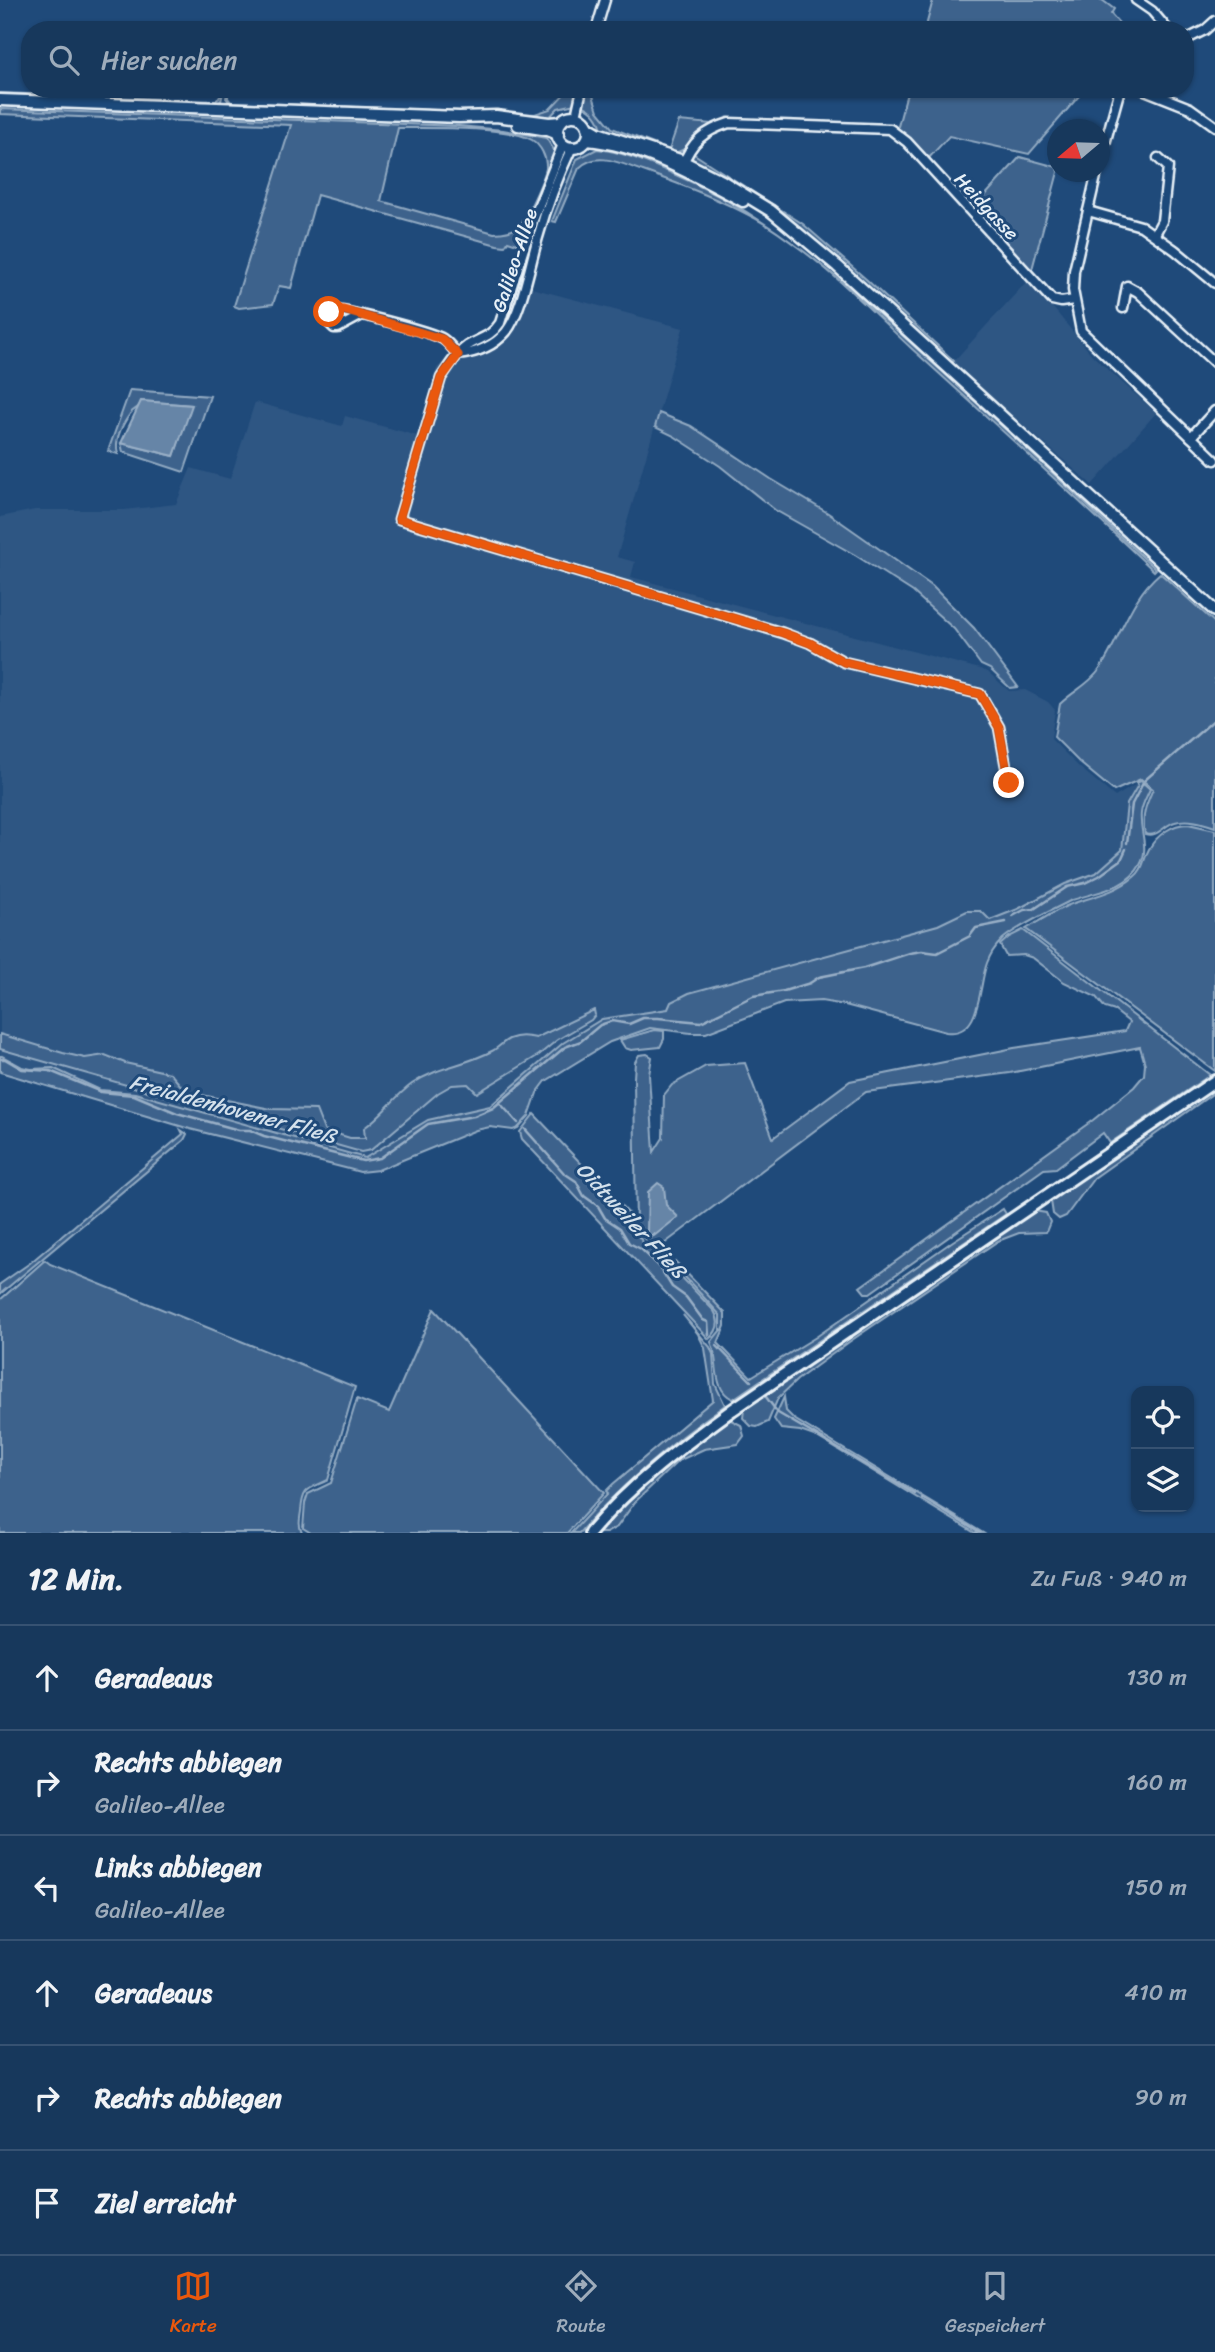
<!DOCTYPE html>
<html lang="de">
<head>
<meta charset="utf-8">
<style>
  body { margin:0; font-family:Sriracha,sans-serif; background:#244365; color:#f1f3f6 }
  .controls { position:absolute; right:21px; bottom:21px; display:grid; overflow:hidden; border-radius:14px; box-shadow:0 2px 5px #0004 }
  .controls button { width:63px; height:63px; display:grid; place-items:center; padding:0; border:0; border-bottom:2px solid #365272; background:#17385c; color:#f1f3f6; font:35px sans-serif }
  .compass { position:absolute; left:1047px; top:119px; width:63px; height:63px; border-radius:50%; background:#17385c; box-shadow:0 2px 5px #0004; rotate:251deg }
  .stop { position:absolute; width:21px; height:21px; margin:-16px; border:5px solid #ea580c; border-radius:50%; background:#fff }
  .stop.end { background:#ea580c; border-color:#fff; box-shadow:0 2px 7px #0008 }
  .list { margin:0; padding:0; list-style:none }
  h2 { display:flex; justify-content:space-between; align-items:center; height:91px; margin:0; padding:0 28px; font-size:30px }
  h2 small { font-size:23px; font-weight:400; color:#9eacbb }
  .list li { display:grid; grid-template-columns:46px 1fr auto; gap:21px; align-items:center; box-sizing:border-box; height:105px; padding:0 28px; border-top:2px solid #365272 }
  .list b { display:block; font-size:26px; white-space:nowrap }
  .list p { margin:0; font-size:23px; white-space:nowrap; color:#9eacbb }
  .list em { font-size:23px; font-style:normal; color:#9eacbb }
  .icon { flex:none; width:38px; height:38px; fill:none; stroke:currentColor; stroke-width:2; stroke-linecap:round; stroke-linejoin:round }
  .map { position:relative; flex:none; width:1215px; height:1533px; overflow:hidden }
  .search { position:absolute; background:#17385c; box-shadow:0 2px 5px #0004; left:21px; right:21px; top:21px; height:77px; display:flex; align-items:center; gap:18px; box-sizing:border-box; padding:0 24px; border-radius:28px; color:#9eacbb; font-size:26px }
  .sheet { height:721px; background:#17385c }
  nav { display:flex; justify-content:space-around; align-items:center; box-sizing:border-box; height:98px; border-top:2px solid #365272; background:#17385c; font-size:19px; color:#9eacbb }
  nav a { display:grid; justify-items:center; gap:4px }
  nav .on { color:#ea580c }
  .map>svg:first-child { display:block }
  .built { fill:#2e5683 }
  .green { fill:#3c628c; stroke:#92aac2; stroke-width:2; fill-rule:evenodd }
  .water { fill:#6685a7; stroke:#9ab0c7; stroke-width:2 }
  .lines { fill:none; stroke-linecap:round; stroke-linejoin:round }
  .stream { stroke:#9ab0c7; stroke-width:2.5 }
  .minor-casing { stroke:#e8f1f8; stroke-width:13 }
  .tertiary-casing { stroke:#e8f1f8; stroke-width:15 }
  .secondary-casing { stroke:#e8f1f8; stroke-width:16 }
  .minor { stroke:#1f4a7a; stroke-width:8 }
  .tertiary { stroke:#1f4a7a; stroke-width:10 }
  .secondary { stroke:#1f4a7a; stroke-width:10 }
  .route { stroke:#ea580c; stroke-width:9 }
  .labels { text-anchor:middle; stroke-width:6; stroke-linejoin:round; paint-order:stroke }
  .street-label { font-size:19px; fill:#e8f1f8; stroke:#1f4a7a }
  .water-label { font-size:21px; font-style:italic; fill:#d4e1ec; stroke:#1f4a7a }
</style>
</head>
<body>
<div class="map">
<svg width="1215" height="1533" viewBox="0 0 1215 1533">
  <rect width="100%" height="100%" fill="#1f4a7a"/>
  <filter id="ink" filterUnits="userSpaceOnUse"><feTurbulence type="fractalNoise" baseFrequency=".0143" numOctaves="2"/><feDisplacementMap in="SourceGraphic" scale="14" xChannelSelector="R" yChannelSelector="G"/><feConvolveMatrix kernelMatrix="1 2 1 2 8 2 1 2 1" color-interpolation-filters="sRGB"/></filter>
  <g filter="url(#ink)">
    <g class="built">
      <path d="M1029,279l64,77 63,57 -64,72 -140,-122z"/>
      <path d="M512,281l23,8 148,39 -66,229 18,5 -4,15 349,92 8,3 21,19 16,-1 23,12 7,8 -4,29 27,27 37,31 23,-14 -11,21 -5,46 -26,23 -31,11 -47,25 -39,15 -223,68 -114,22 -40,5 -39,24 -73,63 -62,14 -63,38 -230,-65 -35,-3 -47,-22 -22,1 -31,-13v-539l35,-7h89l52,-6 15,-36 39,11 25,-77 87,24 3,-10 73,20 19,-68 26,-24 18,-6 20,-20z"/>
    </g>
    <g class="green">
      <path d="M933,0h169l12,9 -3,5 14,16h-200z"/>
      <path d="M224,89l-3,12 -6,3 -215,-8v-3l215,8 4,-3z"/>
      <path d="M228,89v9l3,4 304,12 15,-5 19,-20h9l-3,15 -17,4 -11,12 -316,-16 -5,-6z"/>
      <path d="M584,89h7l7,22 14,17 57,22 10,-29 33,3c-14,11 -24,29 -43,30l-67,-22c-1,-13 -9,-23 -21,-27z"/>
      <path d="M908,89h177l-56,65 -80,-18 -22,24 -30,-30z"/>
      <path d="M0,109l459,17 44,4 43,8 10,15 -33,93 -15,-5 -3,5 -8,-1 -180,-50 -26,93 -12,-2 -6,18 -34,4 -5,-2 57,-181 -291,-11zM398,128c29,0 112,-2 134,12 8,5 15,17 14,28 -1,8 -21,53 -27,58 -7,6 -15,7 -25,7l-113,-32z"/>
      <path d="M597,149c23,2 49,13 70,22 111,47 182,116 269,195 63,57 125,115 187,173l33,30 -2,2c-80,-75 -161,-149 -243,-223 -48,-45 -97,-96 -155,-129 -36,-20 -74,-34 -113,-48 -21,-7 -46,-21 -64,-3l-23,54 -4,-1 25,-62z"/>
      <path d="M691,152l112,72 64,56 87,81 -2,2 -104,-93 -155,-108z"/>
      <path d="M1020,157l37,10 1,5 -27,101 -59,-63z"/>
      <path d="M130,390l80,6 -26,76 -61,-20 -2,-9 53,13 17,-51 -50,-4c-2,9 -6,6 -11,13 -8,11 -16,26 -12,40l-10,-3z"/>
      <path d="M659,413l32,13 80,53 57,34 104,73 42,42 44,59 -8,1 -20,-19 -9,-4 -27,-36 -41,-37 -58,-37 -80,-45 -55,-44 -46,-30 -19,-9z"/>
      <path d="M1160,573l55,50v204c-12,-4 -27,-9 -40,-5 -11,3 -17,16 -30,12 -4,-19 1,-29 8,-45l-12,-10 -27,12 -34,-28 -26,-26 6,-33c13,-13 29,-19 40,-35 21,-32 30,-71 60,-96z"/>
      <path d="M1141,781l9,8c-3,7 -8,15 -9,24 -2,18 9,35 -1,52 -13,25 -47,27 -70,36 -14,7 -61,30 -69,40 -6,6 -11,14 -14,22 -9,24 -5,74 -41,69l-101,-27 -24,-4 -37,2 -78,30h-15l-41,-5 -40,14 -64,39 -9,12 -8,23 -11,12 -5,2 -23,-3 -14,3 -98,40 -18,2 -15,-4 -155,-39 -190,-57v-16h2l20,11 9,2 22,-1 47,22 35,3 230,65 63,-38 62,-14 73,-63 39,-24 66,-10 3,-7 18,-9 249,-68 29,-14h14l9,9 28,-11 47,-25 31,-11 26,-23 5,-46 11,-19 -2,-2z"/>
      <path d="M1188,824l27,6v241l-189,-142c15,-9 31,-20 48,-26 21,-7 42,-11 60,-26 10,-8 9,-17 15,-28 8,-14 23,-25 39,-25z"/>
      <path d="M1023,930l187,145 -100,68 -7,-10 -47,35 -12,1 -174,124h-5l-5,-6 233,-167 41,-33 10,-12 1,-11 -5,-17 -130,26 -144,19 -210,158 -20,-21 -2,-151 1,-16 4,-7 8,-1 5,3 -3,18 5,77 9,-14 1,-43 8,-10 34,-19 39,-3 28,75 77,-57 164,-33 111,-17 4,-9 -14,-11 -10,-3 -9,-11 -32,-15 -31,-24 -9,-3 -18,1 -6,-11 9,-8z"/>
      <path d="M594,1010l1,5 -4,5 -34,20 -18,15 -62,38 -9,-9 -16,1 -14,8 -67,57 -10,2 -361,-103v-15l63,19 22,5 20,-3 20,8 45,10 12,14 10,6 79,16 45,1 8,20 26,8h15l-1,-10c19,-13 30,-31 48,-44 26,-18 52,-18 80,-33 6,-3 11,-9 17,-12 10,-4 17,-3 27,-1z"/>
      <path d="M654,1030l10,1v8l-4,8 -29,3 -6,-2 -5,-8z"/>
      <path d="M1215,1086v6l-121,86 -28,38 -7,3 -6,-5 -2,-13 6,-6z"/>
      <path d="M534,1114l98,103 1,13 10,12 27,23 44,46c7,11 4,20 -5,28l-187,-200 -2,-7z"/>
      <path d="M181,1130l6,4 -3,6 -184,154v-10l30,-21 153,-129z"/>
      <path d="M1003,1209l3,5 -273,185c-22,-9 -13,-39 -22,-57l9,-11v-16l-48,-52 3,-2 50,52v13l-7,17 33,34 65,-40 137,-96z"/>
      <path d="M1034,1211l12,2 4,9 -4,10 -27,1 -21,8 -149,101 -52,38 -19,18 -10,24 -11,5 -6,-1 -8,-8 1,-8 3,-5z"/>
      <path d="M45,1260l5,4 305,123 -27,93c-20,10 -25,7 -27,31 -1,8 -3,14 1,22h-302v-233z"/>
      <path d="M434,1309l170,184 -37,40h-256l-8,-5 2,-25 3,-9 23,-11 26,-84 32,13z"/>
      <path d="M683,1315l27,32 3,7 2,30 10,21c-54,38 -103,78 -146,128h-8l37,-40 -2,-2 7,-7 100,-84 -8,-52 -7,-14z"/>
      <path d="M784,1397l2,14 8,8 189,114h-8l-158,-96 -17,-6 -19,-2 -7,-10z"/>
      <path d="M729,1419l12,6 3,11 -6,8 -34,5 -26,12 -43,41 -18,25 -11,6h-11l49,-50z"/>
    </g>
    <g class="water">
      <path d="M141,401l51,4 -18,51 -53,-13z"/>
      <path d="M658,1183l6,4 2,18 12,12 -24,19 -5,-1 -2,-4 1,-39z"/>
    </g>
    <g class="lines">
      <g class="stream">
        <path d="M1145,780l70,-61"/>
        <path d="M1127,843l5,-39 11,-21"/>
        <path d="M1013,916l11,-6 10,-1 33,-22 18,-4 14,-7 22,-16 5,-11"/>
        <path d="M0,1059h5l17,10 28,2 51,21 33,3 43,18 62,17h11l14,6 99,25 17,-3 48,-34 46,-8 19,-8 72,-61 16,-6 19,-16 12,-4 17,3 14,-6h15l43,4 52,-26 31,-5 26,-8 9,-6 45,-9 46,-15 12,-2 15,2 33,-17 6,-8 30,-6"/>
        <path d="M499,1102l19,21"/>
        <path d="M525,1129l39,44 12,8 8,15 14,10 7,12 15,10 9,15 12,6 18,17 13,21 14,10 17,23 5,2 1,13"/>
        <path d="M649,1239l5,-5"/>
        <path d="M717,1346l34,35"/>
        <path d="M766,1397l12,16 137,81"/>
        <path d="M922,1498l58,35"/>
      </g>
      <g class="minor-casing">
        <g id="minor">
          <path d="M1136,0l16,11 16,19"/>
          <path d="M596,30l9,-30"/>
          <path d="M1185,40l20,-10 10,-9"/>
          <path d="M1142,89l48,19 25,18"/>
          <path d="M576,116l6,-27"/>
          <path d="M563,144l-30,76 -33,103c-9,14 -20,15 -33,23 -11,8 -19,21 -26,32l-42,141 384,114 27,10 34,19 136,32 19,33 10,56"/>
          <path d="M1100,162l20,-73"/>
          <path d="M682,166c10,-25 22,-35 47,-43l161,6 17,13 145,158 9,2 13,-2"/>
          <path d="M1097,172l-23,99 -1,19 8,41 134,129"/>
          <path d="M1088,211l53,15 34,24 40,33"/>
          <path d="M1155,234l7,-13 6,-54 -10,-9"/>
          <path d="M1123,308l4,-22 11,6 77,71"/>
          <path d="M362,315l-24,13h-4l-6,-6 3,-12c10,-2 101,22 112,29 6,4 11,11 15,16"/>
          <path d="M458,355c18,-2 36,-9 48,-23 16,-19 25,-73 33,-98 8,-29 20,-59 33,-87"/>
          <path d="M1191,437l24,-26"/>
        </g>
      </g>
      <g class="tertiary-casing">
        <g id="tertiary">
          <path d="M0,100l459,17 37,-1 53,7 12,-1"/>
          <circle cx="573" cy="132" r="16"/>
          <path d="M518,125l30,5 10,4"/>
          <path d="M588,127l10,6 82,27 42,21 49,30 66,55 378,345"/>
          <path d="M587,140c55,5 108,35 156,61"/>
        </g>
      </g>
      <g class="secondary-casing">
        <path id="secondary" d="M590,1533c41,-49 91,-86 142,-123l483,-329"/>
      </g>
      <use href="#minor" class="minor"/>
      <use href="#tertiary" class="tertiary"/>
      <use href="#secondary" class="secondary"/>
    </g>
  </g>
  <g class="lines" filter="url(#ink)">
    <path class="route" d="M329,312l5,-4 6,1 102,30 16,16 -17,23 -42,141 384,114 27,10 34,19 136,32 19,33 10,56"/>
  </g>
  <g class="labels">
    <g class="street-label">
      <text transform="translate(987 206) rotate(47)" y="7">Heidgasse</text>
      <text transform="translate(514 260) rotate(-72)" y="7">Galileo-Allee</text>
    </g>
    <g class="water-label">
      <text transform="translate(233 1109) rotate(15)" y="7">Freialdenhovener Fließ</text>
      <text transform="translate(631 1220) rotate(47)" y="7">Oidtweiler Fließ</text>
    </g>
  </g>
</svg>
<div class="controls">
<button><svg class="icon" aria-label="locate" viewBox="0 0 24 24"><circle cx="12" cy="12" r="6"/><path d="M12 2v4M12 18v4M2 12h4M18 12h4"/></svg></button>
<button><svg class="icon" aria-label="layers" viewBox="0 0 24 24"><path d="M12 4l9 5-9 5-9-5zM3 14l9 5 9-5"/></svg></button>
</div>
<svg class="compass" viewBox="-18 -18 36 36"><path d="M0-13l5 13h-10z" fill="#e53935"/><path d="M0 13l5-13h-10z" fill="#9eacbb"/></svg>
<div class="stop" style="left:329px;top:312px"></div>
<div class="stop end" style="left:1009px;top:783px"></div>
<div class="search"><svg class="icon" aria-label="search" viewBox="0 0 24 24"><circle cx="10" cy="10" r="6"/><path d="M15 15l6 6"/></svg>Hier suchen</div>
</div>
<section class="sheet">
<h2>12 Min.<small>Zu Fuß · 940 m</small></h2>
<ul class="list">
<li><svg class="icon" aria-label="ahead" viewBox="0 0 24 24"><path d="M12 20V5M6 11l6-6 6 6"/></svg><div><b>Geradeaus</b></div><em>130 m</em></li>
<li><svg class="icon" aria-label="right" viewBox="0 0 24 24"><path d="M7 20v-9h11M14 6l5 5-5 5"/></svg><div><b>Rechts abbiegen</b><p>Galileo-Allee</p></div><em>160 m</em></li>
<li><svg class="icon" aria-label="left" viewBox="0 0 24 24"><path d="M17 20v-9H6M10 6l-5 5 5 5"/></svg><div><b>Links abbiegen</b><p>Galileo-Allee</p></div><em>150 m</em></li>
<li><svg class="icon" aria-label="ahead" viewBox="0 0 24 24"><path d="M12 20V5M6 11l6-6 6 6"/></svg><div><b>Geradeaus</b></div><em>410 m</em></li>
<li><svg class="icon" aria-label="right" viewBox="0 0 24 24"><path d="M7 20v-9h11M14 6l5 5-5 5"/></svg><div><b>Rechts abbiegen</b></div><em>90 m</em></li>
<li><svg class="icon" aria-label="arrive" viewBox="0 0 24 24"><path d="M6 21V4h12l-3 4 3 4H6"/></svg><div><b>Ziel erreicht</b></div></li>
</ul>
</section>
<nav>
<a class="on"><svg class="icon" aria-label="map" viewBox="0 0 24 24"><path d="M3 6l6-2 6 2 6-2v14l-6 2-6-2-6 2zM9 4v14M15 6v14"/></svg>Karte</a>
<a><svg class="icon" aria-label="directions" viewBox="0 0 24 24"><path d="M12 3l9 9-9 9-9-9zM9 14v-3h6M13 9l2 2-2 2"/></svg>Route</a>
<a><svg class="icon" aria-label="saved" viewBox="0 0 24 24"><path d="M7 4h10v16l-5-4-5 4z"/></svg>Gespeichert</a>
</nav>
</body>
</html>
